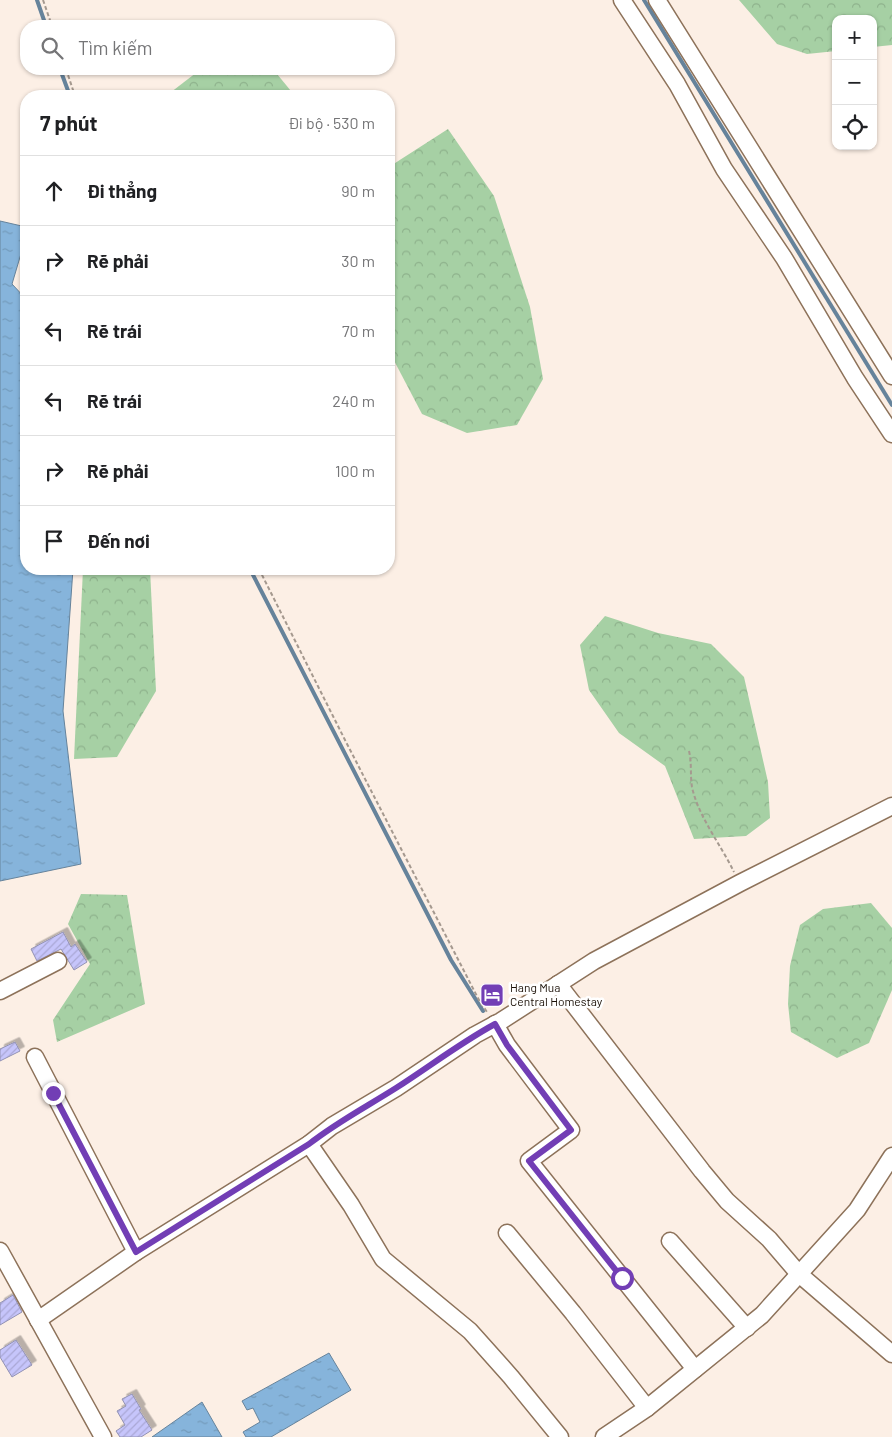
<!DOCTYPE html>
<html lang="vi">
<head>
<meta charset="utf-8">
<style>
  body { margin:0; font-family:Barlow,sans-serif; background:#f2f2f2; color:#202124 }
  .controls { position:absolute; right:15px; top:15px; display:grid; overflow:hidden; border-radius:10px; box-shadow:0 1px 4px #0004 }
  .controls button { width:45px; height:45px; display:grid; place-items:center; padding:0; border:0; border-bottom:1px solid #e0e0e0; background:#fff; color:#202124; font:25px sans-serif }
  .stop { position:absolute; width:15px; height:15px; margin:-11px; border:4px solid #723eb5; border-radius:50%; background:#fff }
  .stop.end { background:#723eb5; border-color:#fff; box-shadow:0 1px 5px #0008 }
  .list { margin:0; padding:0; list-style:none }
  h2 { display:flex; justify-content:space-between; align-items:center; height:65px; margin:0; padding:0 20px; font-size:21px }
  h2 small { font-size:16px; font-weight:400; color:#757577 }
  .list li { display:grid; grid-template-columns:32px 1fr auto; gap:15px; align-items:center; box-sizing:border-box; height:70px; padding:0 20px; border-top:1px solid #e0e0e0 }
  .list b { display:block; font-size:19px; white-space:nowrap }
  .list em { font-size:16px; font-style:normal; color:#757577 }
  .icon { flex:none; width:28px; height:28px; fill:none; stroke:currentColor; stroke-width:2; stroke-linecap:round; stroke-linejoin:round }
  .map { position:relative; flex:none; width:892px; height:1437px; overflow:hidden }
  .search { position:absolute; background:#fff; box-shadow:0 1px 4px #0004; left:20px; top:20px; width:375px; height:55px; display:flex; align-items:center; gap:12px; box-sizing:border-box; padding:0 18px; border-radius:20px; color:#757577; font-size:19px }
  .panel { position:absolute; background:#fff; box-shadow:0 1px 4px #0004; left:20px; top:90px; width:375px; height:485px; border-radius:20px }
  .map>svg:first-child { display:block }
  .forest { fill:url(#forest-crowns) }
  .water { fill:url(#water-ripples); stroke:#66839b }
  .lines { fill:none; stroke-linecap:round; stroke-linejoin:round }
  .stream { stroke:#66839b; stroke-width:4 }
  .building { fill:url(#building-hatch); stroke:#9292b3; filter:url(#shadow) }
  .minor-casing { stroke:#8d725a; stroke-width:19 }
  .path { stroke:#a5998f; stroke-width:2; stroke-dasharray:4 2.5; stroke-linecap:butt }
  .minor { stroke:#fff; stroke-width:16 }
  .route { stroke:#723eb5; stroke-width:6 }
  .labels { text-anchor:middle; stroke-width:5; stroke-linejoin:round; paint-order:stroke }
  .poi-label { font-size:12px; fill:#1a1007; stroke:#fff; text-anchor:start }
</style>
</head>
<body>
<div class="map">
<svg width="892" height="1437" viewBox="0 0 892 1437">
  <defs>
    <pattern id="forest-crowns" width="20" height="18" patternUnits="userSpaceOnUse" patternTransform="scale(1.25)"><rect width="20" height="18" fill="#a6d0a4"/><path d="M2 6a3 3 0 1 1 6 0M12 15a3 3 0 1 1 6 0" fill="none" stroke="#8eb28c"/></pattern>
    <pattern id="water-ripples" width="26" height="14" patternUnits="userSpaceOnUse" patternTransform="scale(1.25)"><rect width="26" height="14" fill="#86b4db"/><path d="M2 4q2-2 4 0t4 0M15 11q2-2 4 0t4 0" fill="none" stroke="#739aba"/></pattern>
    <pattern id="building-hatch" width="6" height="6" patternUnits="userSpaceOnUse" patternTransform="scale(1.25)"><rect width="6" height="6" fill="#c6c5fb"/><path d="M-1 1l2-2M0 6l6-6M5 7l2-2" fill="none" stroke="#aaa8d6"/></pattern>
    <filter id="shadow"><feDropShadow dx="4.5" dy="-4.5" stdDeviation="0" flood-color="#0004"/></filter>
  </defs>
  <rect width="100%" height="100%" fill="#fcefe5"/>
  <g class="forest">
    <path d="M739,0h153v45l-19,2v-28h-37v32l-29,3 -30,-10z"/>
    <path d="M201,69h72l22,27h-129z"/>
    <path d="M448,129l46,67 36,111 13,72 -26,46 -50,8 -45,-19 -33,-63v-180l3,-6z"/>
    <path d="M83,569h67l6,122 -39,66 -43,2z"/>
    <path d="M605,616l53,17 53,11 33,33 24,105 2,36 -24,18 -52,3 -29,-73 -46,-33 -30,-43 -9,-45z"/>
    <path d="M81,894l46,1 18,109 -88,38 -4,-22 37,-56 -22,-40z"/>
    <path d="M871,903l21,25v62l-23,53 -32,15 -46,-26 -3,-28 2,-38 10,-41 23,-16z"/>
  </g>
  <g class="water">
    <path d="M0,221l26,6v10l-14,47 14,15v270h47l-10,142 18,153 -81,17z"/>
    <path d="M329,1353l22,37 -80,47h-25l-3,-5 17,-10 -7,-14 -6,2 -5,-9z"/>
    <path d="M202,1402l20,35h-70z"/>
  </g>
  <g class="lines">
    <g class="stream">
      <path d="M37,0l9,26"/>
      <path d="M644,0l248,405"/>
      <path d="M60,69l10,27"/>
      <path d="M250,569l201,391 32,51"/>
    </g>
  </g>
  <g class="building">
    <path d="M63,932l8,15 4,-3 12,18 -13,8 -13,-21 -24,12 -6,-12z"/>
    <path d="M15,1042l5,9 -20,10v-12z"/>
    <path d="M13,1295l9,17 -22,13v-22z"/>
    <path d="M16,1340l16,25 -20,12 -12,-20v-7z"/>
    <path d="M132,1394l9,15 -2,1 13,20 -11,7h-21l-4,-6 9,-6 -8,-14 9,-5 -4,-7z"/>
  </g>
  <g class="lines">
    <g class="minor-casing">
      <g id="minor">
        <path d="M622,0l55,84 47,85 60,89 71,120 37,56"/>
        <path d="M657,0l235,376"/>
        <path d="M558,984l144,187 25,30 42,38 30,35 93,80"/>
        <path d="M0,991l58,-30"/>
        <path d="M495,1024l12,21 64,85 -42,31 166,208"/>
        <path d="M35,1057l101,195"/>
        <path d="M309,1144l42,61 32,54 87,72 41,46 49,60"/>
        <path d="M507,1233l66,80 74,95"/>
        <path d="M670,1241l77,87"/>
        <path d="M0,1251l103,186"/>
        <path d="M38,1320l98,-68 173,-108 23,-18 64,-38 79,-53 26,-14 93,-60 146,-78 152,-77"/>
        <path d="M604,1437l43,-29 115,-93 95,-105 35,-54"/>
      </g>
    </g>
    <g class="path">
      <path d="M43,0l9,26"/>
      <path d="M66,69l9,27"/>
      <path d="M259,569l86,171 135,262 7,10"/>
      <path d="M689,751c3,12 1,24 3,36 6,29 29,58 42,85"/>
    </g>
    <use href="#minor" class="minor"/>
  </g>
  <g class="lines">
    <path class="route" d="M53,1093l83,159 173,-108c28,-22 57,-37 87,-56 33,-21 64,-45 99,-64l12,21 64,85 -42,31 93,117"/>
  </g>
  <defs>
    <g id="hotel-square" transform="scale(1.25)"><rect x="-9" y="-9" width="18" height="18" rx="4" fill="#723eb5" stroke="#fff"/><path d="M-6-4.5h1.5V1H6V5H4.5V3h-9V5H-6ZM-4 0a1.8 1.8 0 1 1 3.6 0ZM.5 0V-2.5h3Q6-2.5 6 0Z" fill="#fff"/></g>
  </defs>
  <g fill-rule="evenodd">
    <use href="#hotel-square" x="492" y="995"/>
  </g>
  <g class="labels">
    <g class="poi-label">
      <text x="510" y="992">Hang Mua<tspan x="510" dy="14">Central Homestay</tspan></text>
    </g>
  </g>
</svg>
<div class="controls">
<button>+</button>
<button>−</button>
<button><svg class="icon" aria-label="locate" viewBox="0 0 24 24"><circle cx="12" cy="12" r="6"/><path d="M12 2v4M12 18v4M2 12h4M18 12h4"/></svg></button>
</div>
<div class="stop" style="left:622px;top:1278px"></div>
<div class="stop end" style="left:53px;top:1093px"></div>
<div class="search"><svg class="icon" aria-label="search" viewBox="0 0 24 24"><circle cx="10" cy="10" r="6"/><path d="M15 15l6 6"/></svg>Tìm kiếm</div>
<section class="panel">
<h2>7 phút<small>Đi bộ · 530 m</small></h2>
<ul class="list">
<li><svg class="icon" aria-label="ahead" viewBox="0 0 24 24"><path d="M12 20V5M6 11l6-6 6 6"/></svg><div><b>Đi thẳng</b></div><em>90 m</em></li>
<li><svg class="icon" aria-label="right" viewBox="0 0 24 24"><path d="M7 20v-9h11M14 6l5 5-5 5"/></svg><div><b>Rẽ phải</b></div><em>30 m</em></li>
<li><svg class="icon" aria-label="left" viewBox="0 0 24 24"><path d="M17 20v-9H6M10 6l-5 5 5 5"/></svg><div><b>Rẽ trái</b></div><em>70 m</em></li>
<li><svg class="icon" aria-label="left" viewBox="0 0 24 24"><path d="M17 20v-9H6M10 6l-5 5 5 5"/></svg><div><b>Rẽ trái</b></div><em>240 m</em></li>
<li><svg class="icon" aria-label="right" viewBox="0 0 24 24"><path d="M7 20v-9h11M14 6l5 5-5 5"/></svg><div><b>Rẽ phải</b></div><em>100 m</em></li>
<li><svg class="icon" aria-label="arrive" viewBox="0 0 24 24"><path d="M6 21V4h12l-3 4 3 4H6"/></svg><div><b>Đến nơi</b></div></li>
</ul>
</section>
</div>
</body>
</html>
